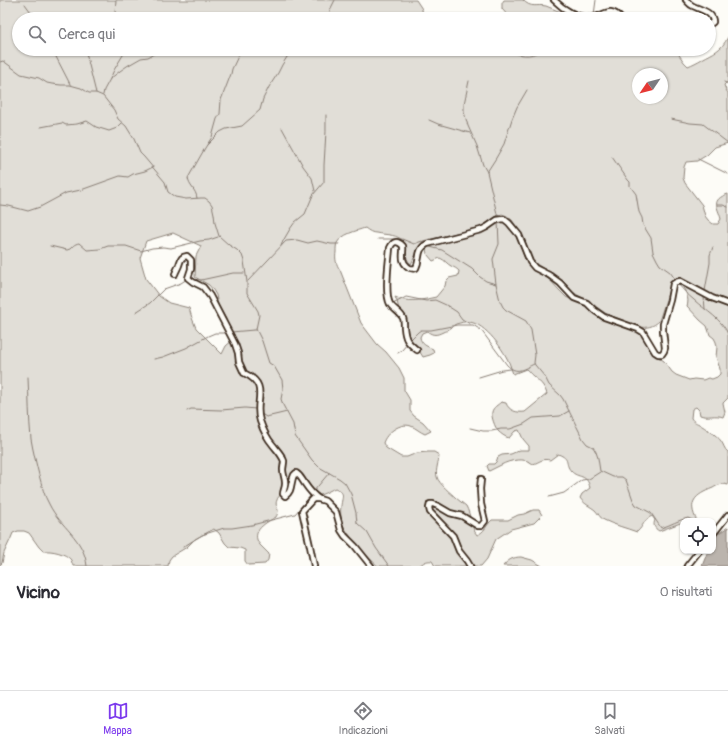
<!DOCTYPE html>
<html lang="it">
<head>
<meta charset="utf-8">
<style>
  body { margin:0; font-family:Pangolin,sans-serif; background:#f7f7f7; color:#2b2b33 }
  .controls { position:absolute; right:12px; bottom:12px; display:grid; overflow:hidden; border-radius:8px; box-shadow:0 1px 3px #0004 }
  .controls button { width:36px; height:36px; display:grid; place-items:center; padding:0; border:0; border-bottom:1px solid #e1e1e2; background:#fff; color:#2b2b33; font:20px sans-serif }
  .compass { position:absolute; left:632px; top:68px; width:36px; height:36px; border-radius:50%; background:#fff; box-shadow:0 1px 3px #0004; rotate:235deg }
  .list { margin:0; padding:0; list-style:none }
  h2 { display:flex; justify-content:space-between; align-items:center; height:52px; margin:0; padding:0 16px; font-size:17px }
  h2 small { font-size:13px; font-weight:400; color:#7c7c81 }
  .icon { flex:none; width:22px; height:22px; fill:none; stroke:currentColor; stroke-width:2; stroke-linecap:round; stroke-linejoin:round }
  .map { position:relative; flex:none; width:728px; height:566px; overflow:hidden }
  .search { position:absolute; background:#fff; box-shadow:0 1px 3px #0004; left:12px; right:12px; top:12px; height:44px; display:flex; align-items:center; gap:10px; box-sizing:border-box; padding:0 14px; border-radius:22px; color:#7c7c81; font-size:15px }
  .sheet { height:124px; background:#fff }
  nav { display:flex; justify-content:space-around; align-items:center; box-sizing:border-box; height:56px; border-top:1px solid #e1e1e2; background:#fff; font-size:11px; color:#7c7c81 }
  nav a { display:grid; justify-items:center; gap:2px }
  nav .on { color:#7c3aed }
  .map>svg:first-child { display:block }
  .green { fill:#e1ded7; stroke:#8e847a; fill-rule:evenodd }
  .water { fill:#bbb4ad; stroke:#887d74 }
  .lines { fill:none; stroke-linecap:round; stroke-linejoin:round }
  .stream { stroke:#887d74; stroke-width:1 }
  .minor-casing { stroke:#3b2a1e; stroke-width:8 }
  .minor { stroke:#fdfcf7; stroke-width:4.5 }
</style>
</head>
<body>
<div class="map">
<svg width="728" height="566" viewBox="0 0 728 566">
  <rect width="100%" height="100%" fill="#fdfcf7"/>
  <filter id="ink" filterUnits="userSpaceOnUse"><feTurbulence type="fractalNoise" baseFrequency=".025" numOctaves="2"/><feDisplacementMap in="SourceGraphic" scale="8" xChannelSelector="R" yChannelSelector="G"/><feConvolveMatrix kernelMatrix="1 2 1 2 8 2 1 2 1" color-interpolation-filters="sRGB"/></filter>
  <g filter="url(#ink)">
    <g class="green">
      <path d="M0,0h416l6,9 1,10h-404v30h484l2,1c10,3 21,8 31,3l-1,-4h140l9,13 4,4c5,-2 9,-4 14,-7 12,-7 19,-8 26,-22v44l-4,4 2,5 2,3v50l-13,4 -8,8 -10,6 -11,1 -2,5 -1,11 2,5 17,22 3,11 3,4 5,4h5l3,-5c-3,-12 -11,-19 7,-25v107l-13,-5 -18,-10 -17,-7 -5,1 -4,4 -12,37c-6,6 -12,7 -20,6l-34,-14 -11,-8 -23,-14 -19,-17 -14,-9 -5,-3 -3,-5 -3,-11 -5,-11 -10,-15 -5,-4 -5,-2 -5,2 -16,11 -58,14 -6,8 -1,5 -5,10c-9,-7 -1,-17 -10,-25 -7,-5 -16,-4 -25,-6 -4,0 -7,-2 -11,-5 -9,3 -23,6 -28,15 -1,2 -1,6 -1,9 -1,7 0,12 4,18l21,53 16,21 9,8 13,16 5,10v12l6,10v11l4,5 9,6 8,9 -6,3c-5,-2 -9,-6 -14,-8 -11,-4 -25,7 -28,17l3,5 15,9h6l10,-4 11,-1h6l5,3c0,7 -4,15 -2,22 2,7 14,16 19,21 3,3 7,5 10,8 5,9 5,22 11,29 8,-3 9,-10 15,-15h16l10,-5 6,-1 9,-4h6l3,5 -8,8 -23,6 -15,10 -9,20 -6,7h-46l-3,-5c-6,-1 -9,2 -13,5h-41c-11,-9 -32,-32 -36,-44 -1,-5 -2,-11 -1,-16 1,-10 5,-13 -6,-18l-10,5 -5,2c-9,-6 -15,-15 -22,-24l-5,1c-4,5 -2,11 -5,16 -3,5 -10,7 -11,12 -2,4 0,7 1,10 0,3 -1,5 -2,7 -9,5 -27,14 -16,28 3,3 6,6 9,9l-1,6 -3,4 -17,1 -3,-4v-11l-5,-2 -11,-1 -4,-4 -6,-10 -5,-4 -19,10 -8,8 -15,9 -3,4 -1,6h-95c-1,-2 -1,-4 -2,-6 -5,-7 -20,-10 -28,-9l-4,-4 -10,-14 -5,-2h-6l-5,2 -2,5 -7,15 -2,10 -2,2zM638,74h24v24h-24zM173,233l28,13 -5,10 -1,21 14,8 4,5 3,5 2,10 8,14 1,6 7,9v5l-8,7 -4,8 -26,-26 -4,-10 -3,-10 -20,-5 -10,-7 -13,-17 -6,-21 6,-17z"/>
      <path d="M504,0h19c8,9 14,4 23,6l32,13h-67l-9,-10v-6z"/>
      <path d="M501,221l3,1 3,2 10,13 8,22 5,8 20,13 9,10 7,7 21,10 6,7 8,5 33,11 9,6 9,17 12,8 8,11 4,3 13,5 5,-1 9,1 5,-2 4,1 5,-2 3,-3v-5l-4,-12 1,-10 -1,-5 -2,-4 -4,-3 -3,-9 -7,-6 -13,-14c3,-8 -2,-15 -6,-22l28,15 19,8v91l-5,5 2,9 -2,5c-8,-3 -15,1 -23,-2l-1,-5 -3,-3 -4,2 -1,9c3,4 4,4 8,6 6,4 18,11 22,17 3,4 3,8 7,11v33c-6,-2 -10,0 -15,3 -18,7 -26,14 -16,33h-14v1l-24,9c-5,-3 -6,-6 -4,-11l-3,-4c-9,4 -8,10 -15,16 -11,-4 -23,-7 -33,-12 -4,-2 -6,-7 -9,-10 -5,-4 -11,-6 -15,-12l2,-4 8,-6c-3,-15 -12,-9 -19,-17 -7,-8 0,-12 -13,-17l-8,6c-8,-2 -10,2 -17,4 -8,-7 -23,-4 -32,1 -4,2 -8,4 -12,6l-2,-5 2,-2h5l2,-2 2,-5 4,-2 9,-1 9,-4h9v-4l-6,-7 -4,-9 -4,1 -6,7c-4,-1 -8,-4 -11,-7 -3,-4 -7,-14 -6,-19 1,-5 6,-7 9,-10l5,1c3,8 11,10 19,9l22,-18c-3,-9 -7,-12 -14,-18 -3,-2 -4,-5 -7,-7l-13,5c-1,-3 -2,-6 -3,-9 -5,-14 -25,-42 -41,-43 -4,-1 -9,1 -13,2 -3,1 -4,4 -7,5 -3,3 -2,1 -6,3 -6,3 -10,4 -16,-1l-5,2 -2,4c1,7 6,9 13,12l1,4 -4,2 -7,2 -5,-8 -5,-4 -6,-8 -1,-19 -7,-8 -2,-9 -2,-4c12,6 28,3 41,0l9,-11 1,-5 3,-3 9,-2 1,-5c-3,-3 -4,-3 -8,-5 -4,-2 -6,-6 -11,-8l-7,3 -6,-7 -1,-5 8,-5z"/>
      <path d="M521,557l11,3 10,6h-39c5,-6 10,-9 18,-9z"/>
    </g>
    <path class="water" d="M728,527v39h-26l6,-15h5c0,-16 2,-15 15,-24z"/>
    <g class="lines">
      <g class="stream">
        <path d="M116,0l-1,13 4,6"/>
        <path d="M25,4l11,15"/>
        <path d="M594,15l2,-15"/>
        <path d="M331,17l-1,-7 5,-10"/>
        <path d="M52,49l18,35"/>
        <path d="M85,49l11,44"/>
        <path d="M0,62l3,-1 3,2 15,11 18,4 8,5 5,1 9,1h9l11,3 8,5h7l7,3 11,14 4,9 8,7 8,13 6,14 4,4 21,25 3,10 7,5 11,2 15,-1h4l4,3 3,4 2,9 1,9 4,13 10,9 8,5 5,5 2,6 3,21v11l11,18 1,4 -3,14 6,12 7,22 5,3 8,14 1,9 -2,10 2,6 10,19 2,12 17,24 7,7 21,12 5,4 6,11 5,19 1,10 10,9 9,16 13,18"/>
        <path d="M110,79l10,-8 7,-5 14,-8 7,-1 15,-8"/>
        <path d="M469,81l-5,23v8l4,14 9,20 6,19 4,7 11,46"/>
        <path d="M724,82l4,2"/>
        <path d="M103,95l1,-5 6,-11 4,-9 9,-15 2,-6"/>
        <path d="M671,119l19,4 13,1 25,19"/>
        <path d="M429,120l9,4 32,9"/>
        <path d="M41,127l21,-4 4,2 11,-1 10,-3 9,6 13,4 8,-3 5,-5"/>
        <path d="M282,128l21,38 9,12 3,13"/>
        <path d="M207,145l13,-13 6,-3 16,-3 18,-16 3,-11 6,-12 9,-14 4,-8 10,-16"/>
        <path d="M612,157l16,23 2,2v4l6,8 3,18 3,6 1,7 8,13 2,14 4,8 3,5 10,7 5,7"/>
        <path d="M698,159l30,15"/>
        <path d="M487,172l9,-14 8,-14 8,-25 5,-12 10,-17"/>
        <path d="M197,198c-1,-9 -8,-11 -9,-20l17,-30 7,-11 5,-18 3,-5 1,-14 10,-26 1,-5 8,-17v-3"/>
        <path d="M0,205l9,1 19,5 12,-4 26,-14 15,-3 39,-14 8,1 5,-3 12,-3 8,-4"/>
        <path d="M717,205h6l5,2"/>
        <path d="M498,221l1,23 -6,15 3,25 4,17 3,6 3,3 20,11 5,9 4,25 -1,8 1,2 10,12 4,8 11,10 3,4 20,40 4,5 6,3 3,5 2,6 2,13 13,6h9l4,3 7,20 3,5 15,8 10,15c10,-3 17,-8 27,-10l6,3"/>
        <path d="M378,239h24l12,5 8,-3 3,2"/>
        <path d="M427,245l3,2 12,3 30,19 8,8 6,4 10,3"/>
        <path d="M50,246l17,4 3,-1c3,-3 4,-5 9,-6l8,7 13,-1 8,-3h18l15,5 11,-3 11,-1 8,1 29,-7 9,-1 9,-3"/>
        <path d="M281,246l2,-5 7,-12 5,-7 10,-8 8,-19 11,-13c-1,-23 3,-44 2,-67"/>
        <path d="M192,279l9,1 32,-7h11"/>
        <path d="M248,281l38,-40 11,-1 11,3 9,-2 14,3h8"/>
        <path d="M678,284c5,6 10,11 16,16 12,11 28,19 34,34"/>
        <path d="M705,291l5,-28v-8l3,-8"/>
        <path d="M704,297l1,12"/>
        <path d="M393,304l13,-7 20,4 9,-1 11,5 11,7 5,7 8,5"/>
        <path d="M136,312l14,-9 14,-14 17,-6 6,-4"/>
        <path d="M231,332l23,-2h2"/>
        <path d="M410,340l8,-8 3,-2h10l26,-5h16l8,5 26,35c10,10 16,4 27,-1"/>
        <path d="M398,353l4,-3 5,-6"/>
        <path d="M154,359l9,-2 23,-9 22,-12 7,-3h11"/>
        <path d="M28,377c1,21 1,42 3,62 2,12 5,24 8,36 3,10 5,21 10,29 11,23 35,34 38,62"/>
        <path d="M479,377l23,-7 9,-1"/>
        <path d="M187,411l4,-2 30,1 24,-2 11,1"/>
        <path d="M260,413l6,4 13,-3 8,-2"/>
        <path d="M470,428l13,3h9l9,-2h9l14,-5 9,-6 27,-2 9,-5"/>
        <path d="M313,492l16,-19"/>
        <path d="M549,497l15,-4 18,-13 7,-1 11,-7"/>
        <path d="M183,547l19,-12 22,-7h8l20,-3 43,-11 16,-19"/>
      </g>
      <g class="minor-casing">
        <g id="minor">
          <path d="M554,0c9,9 23,18 36,18 13,0 19,-14 31,1"/>
          <path d="M686,0c2,2 4,5 7,6 8,4 20,6 20,16l-1,1 -3,1"/>
          <path d="M175,274c1,-3 3,-6 4,-9 2,-6 2,-8 8,-9l4,4v9l-3,9 5,4 10,5 7,9 25,48 3,9 1,9 5,11c27,13 9,28 16,48 3,9 7,17 13,24 4,5 9,10 11,16 0,3 -1,6 -1,9 0,5 3,10 2,15 0,3 -2,6 -2,9l2,2c8,-5 5,-13 9,-21l2,-2c5,3 6,7 9,11 4,6 8,11 14,15"/>
          <path d="M417,350c-10,-8 -12,-11 -13,-23 0,-3 0,-7 -1,-9 -3,-6 -10,-9 -13,-14 -6,-11 -1,-43 0,-56 3,-7 7,-8 13,-2 1,7 -3,14 4,20 3,3 5,3 9,2 5,-10 0,-18 11,-24l54,-14 6,-3 10,-7 7,-1 5,4 10,12 11,27 5,6 14,7 11,8 14,15 13,5 7,7 10,7 34,12 5,3 12,20 3,2h4l2,-3 1,-3 -2,-17v-7l7,-24 3,-16 3,-2 4,-1 32,17 16,6"/>
          <path d="M713,534l15,-19"/>
          <path d="M314,566l-4,-20 -8,-35 11,-12h6l6,2 11,11 5,18 4,6 10,10 16,20"/>
          <path d="M470,566l-3,-5 -8,-10 -6,-15 -23,-24 -1,-4 1,-4h3l5,2 12,7 12,3 16,10h3l4,-5 -4,-17 -1,-15 1,-10"/>
          <path d="M687,566l12,-15"/>
        </g>
      </g>
      <use href="#minor" class="minor"/>
    </g>
  </g>
</svg>
<div class="controls">
<button><svg class="icon" aria-label="locate" viewBox="0 0 24 24"><circle cx="12" cy="12" r="6"/><path d="M12 2v4M12 18v4M2 12h4M18 12h4"/></svg></button>
</div>
<svg class="compass" viewBox="-18 -18 36 36"><path d="M0-13l5 13h-10z" fill="#e53935"/><path d="M0 13l5-13h-10z" fill="#7c7c81"/></svg>
<div class="search"><svg class="icon" aria-label="search" viewBox="0 0 24 24"><circle cx="10" cy="10" r="6"/><path d="M15 15l6 6"/></svg>Cerca qui</div>
</div>
<section class="sheet">
<h2>Vicino<small>0 risultati</small></h2>
<ul class="list">
</ul>
</section>
<nav>
<a class="on"><svg class="icon" aria-label="map" viewBox="0 0 24 24"><path d="M3 6l6-2 6 2 6-2v14l-6 2-6-2-6 2zM9 4v14M15 6v14"/></svg>Mappa</a>
<a><svg class="icon" aria-label="directions" viewBox="0 0 24 24"><path d="M12 3l9 9-9 9-9-9zM9 14v-3h6M13 9l2 2-2 2"/></svg>Indicazioni</a>
<a><svg class="icon" aria-label="saved" viewBox="0 0 24 24"><path d="M7 4h10v16l-5-4-5 4z"/></svg>Salvati</a>
</nav>
</body>
</html>
